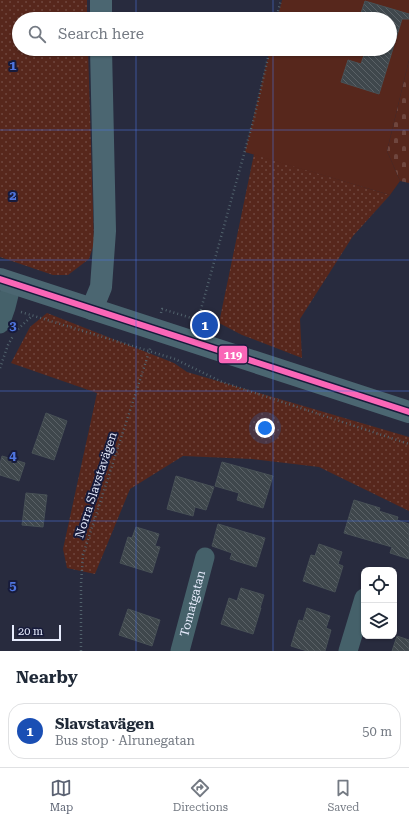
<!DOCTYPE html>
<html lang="en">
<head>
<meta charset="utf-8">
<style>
  body { margin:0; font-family:"Roboto Serif",serif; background:#f2f2f3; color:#1f2937 }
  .controls { position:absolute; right:12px; bottom:12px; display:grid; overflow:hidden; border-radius:8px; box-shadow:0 1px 3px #0004 }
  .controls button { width:36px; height:36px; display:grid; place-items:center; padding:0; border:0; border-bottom:1px solid #e0e1e3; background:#fff; color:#1f2937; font:20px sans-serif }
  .scale { position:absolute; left:12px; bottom:10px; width:49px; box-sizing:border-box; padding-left:4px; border:2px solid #e6ebfc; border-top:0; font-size:11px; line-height:14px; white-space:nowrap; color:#e6ebfc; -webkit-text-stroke:3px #171b3b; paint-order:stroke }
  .you { position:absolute; left:265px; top:428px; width:14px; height:14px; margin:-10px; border:3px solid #fff; border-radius:50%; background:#1a73e8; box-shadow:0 0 0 6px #1a73e833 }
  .badge { display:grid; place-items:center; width:26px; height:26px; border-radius:50%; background:#5b6272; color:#fff; font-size:13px; font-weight:700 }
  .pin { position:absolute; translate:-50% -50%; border:2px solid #fff; box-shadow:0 1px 4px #0006 }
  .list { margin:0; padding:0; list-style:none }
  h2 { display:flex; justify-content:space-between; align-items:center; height:52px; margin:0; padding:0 16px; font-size:17px }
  h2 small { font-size:13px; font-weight:400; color:#747a83 }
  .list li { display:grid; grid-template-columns:26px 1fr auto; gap:12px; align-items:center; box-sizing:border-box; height:56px; margin:0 8px 8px; padding:0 8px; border:1px solid #e0e1e3; border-radius:16px }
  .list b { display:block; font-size:15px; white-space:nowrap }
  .list p { margin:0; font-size:13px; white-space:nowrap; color:#747a83 }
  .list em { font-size:13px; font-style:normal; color:#747a83 }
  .icon { flex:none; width:22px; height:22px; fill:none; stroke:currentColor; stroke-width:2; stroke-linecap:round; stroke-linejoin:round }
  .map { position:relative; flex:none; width:409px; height:651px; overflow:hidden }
  .search { position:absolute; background:#fff; box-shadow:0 1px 3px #0004; left:12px; right:12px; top:12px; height:44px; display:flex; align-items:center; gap:10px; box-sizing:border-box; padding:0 14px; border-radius:22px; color:#747a83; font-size:15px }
  .sheet { height:116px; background:#fff }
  nav { display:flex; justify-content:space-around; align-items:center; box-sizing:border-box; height:56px; border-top:1px solid #e0e1e3; background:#fff; font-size:11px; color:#747a83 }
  nav a { display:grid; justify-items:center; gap:2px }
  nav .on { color:#5b6272 }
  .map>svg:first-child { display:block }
  .grass { fill:url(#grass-dots) }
  .cemetery { fill:url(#cemetery-stones) }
  .green { fill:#57271c }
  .building { fill:url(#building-back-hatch); stroke:#485156 }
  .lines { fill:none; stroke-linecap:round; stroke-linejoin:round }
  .path { stroke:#51626c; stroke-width:2.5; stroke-dasharray:1 3; stroke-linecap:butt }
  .street { stroke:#45616a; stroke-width:19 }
  .secondary { stroke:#4b6671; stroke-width:22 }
  .bus-1-casing { stroke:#171b3b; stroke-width:9 }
  .bus-1 { stroke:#fa66b7; stroke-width:6 }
  .grid { fill:none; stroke:#4f75e1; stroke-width:1; stroke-opacity:0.55 }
  .labels { text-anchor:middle; stroke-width:4; stroke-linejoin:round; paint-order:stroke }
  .street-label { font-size:12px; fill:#e6ebfc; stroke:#171b3b }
  .grid-label { font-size:13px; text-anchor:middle; font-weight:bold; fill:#4f75e1; stroke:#171b3b; stroke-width:4; stroke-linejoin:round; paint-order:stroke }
  .line-badge { stroke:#171b3b; stroke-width:1.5 }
  .badge-label { font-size:11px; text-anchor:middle; font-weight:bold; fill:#fff }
</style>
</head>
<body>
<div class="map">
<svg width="409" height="651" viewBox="0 0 409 651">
  <defs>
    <pattern id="grass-dots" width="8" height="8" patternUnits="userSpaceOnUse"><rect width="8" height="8" fill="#57271c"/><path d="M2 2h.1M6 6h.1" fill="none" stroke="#6f463e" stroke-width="1.8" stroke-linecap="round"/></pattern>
    <pattern id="cemetery-stones" width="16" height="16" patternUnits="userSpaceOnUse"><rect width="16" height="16" fill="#57271c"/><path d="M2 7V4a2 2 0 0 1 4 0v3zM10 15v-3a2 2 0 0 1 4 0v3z" fill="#6f463e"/></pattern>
    <pattern id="building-back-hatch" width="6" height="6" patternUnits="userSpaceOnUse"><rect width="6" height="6" fill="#3f474c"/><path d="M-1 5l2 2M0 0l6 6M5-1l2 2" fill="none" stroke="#5b6267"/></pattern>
  </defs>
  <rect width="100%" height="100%" fill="#282b3e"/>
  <g class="grass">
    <path d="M0,0h87v19h-68v30h69l6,195 -5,15 -21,16h-15l-53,-18z"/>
    <path d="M254,154l136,41 -37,41 -53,83 2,39 -60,-23 -23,-12z"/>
    <path d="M47,313l127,50 13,9 222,65v74l-90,-44 -67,-8 -69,-3 -53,33 -35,85 -28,-6 -4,-19 34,-156 -86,-30 19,-36z"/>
  </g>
  <path class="cemetery" d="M409,60v123l-9,-2 -13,-30z"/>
  <path class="green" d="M282,0h127v60l-22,91 13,30 -10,14 -145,-43 25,-103h120v-30h-113z"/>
  <g class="building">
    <path d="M365,1l44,13v5h-7l-23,75 -38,-12 7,-22 13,4 5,-15h27h-3v-30h-31z"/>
    <path d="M46,413l21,8 -13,39 -22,-7z"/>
    <path d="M2,456l23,7 -6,18 -19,-6v-11z"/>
    <path d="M222,462l51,14 -10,32 -26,-8 2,-7 -24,-7z"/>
    <path d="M176,476l38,11 -8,23 -11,-3 -2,9 -26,-7z"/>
    <path d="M26,493l21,2 -4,32 -21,-2z"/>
    <path d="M354,500l26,8 -1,3 19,6 -1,3 12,4v35l-19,-6 2,-6 -48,-14z"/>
    <path d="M218,524l47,14 -9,29 -26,-8 2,-6 -20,-7z"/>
    <path d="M136,527l23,7 -4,12 5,1 -8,26 -32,-10 8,-26 4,1z"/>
    <path d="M319,544l23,8 -4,12 5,2 -8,26 -32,-11 8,-26 4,1z"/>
    <path d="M241,588l23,7 -4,13h1l-8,26 -32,-10 8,-26 8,3z"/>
    <path d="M307,608l23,8 -4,12 5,2 -6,21h-18l-16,-5 8,-26 4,1z"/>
    <path d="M128,609l32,11 -8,26 -33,-11z"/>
    <path d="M397,636l12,4v11h-17z"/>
  </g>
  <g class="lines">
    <g class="path">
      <path d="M276,19l5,-19"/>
      <path d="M21,312l154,47 47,23 187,62"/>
      <path d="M161,313l1,-4 36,11 56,-202 16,-69"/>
      <path d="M18,329l14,-13"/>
      <path d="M0,368l8,-23 5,-9"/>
      <path d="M81,651v-67l2,-29 68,-209"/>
    </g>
    <g class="street">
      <path d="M0,324l6,-17 6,-24"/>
      <path id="s1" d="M180,651l25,-94"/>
      <path d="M348,651l16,-53"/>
    </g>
    <g class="secondary">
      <path d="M101,0v19"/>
      <path d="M0,279l409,133"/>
      <path d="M92,309l9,-22 4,-56 -4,-182"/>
    </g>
    <g class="bus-1-casing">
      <path id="bus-1" d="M0,279l409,133"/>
    </g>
    <use href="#bus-1" class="bus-1"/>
  </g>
  <path class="grid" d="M136,0v19M273,0v19M136,49v602M273,49v602M0,130h409M0,260h409M0,391h409M0,521h409"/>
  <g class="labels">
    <g class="street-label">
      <text transform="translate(96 485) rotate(-72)" y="4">Norra Slavstavägen</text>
      <text dy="4" stroke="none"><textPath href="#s1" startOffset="49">Tomatgatan</textPath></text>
    </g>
  </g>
  <g class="grid-label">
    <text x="13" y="70">1</text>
    <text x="13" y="200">2</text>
    <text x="13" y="330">3</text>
    <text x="13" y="460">4</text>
    <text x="13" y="590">5</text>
  </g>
  <rect class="line-badge" x="218" y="345" width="30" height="19" rx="4" fill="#fa66b7"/>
  <g class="badge-label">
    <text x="233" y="359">119</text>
  </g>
</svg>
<div class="controls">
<button><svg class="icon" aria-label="locate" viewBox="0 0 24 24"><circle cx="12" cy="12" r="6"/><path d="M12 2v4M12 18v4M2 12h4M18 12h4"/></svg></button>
<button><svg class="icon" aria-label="layers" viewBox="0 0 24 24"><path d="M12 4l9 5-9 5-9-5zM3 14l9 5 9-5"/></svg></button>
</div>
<div class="scale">20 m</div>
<div class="you"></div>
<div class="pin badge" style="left:205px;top:325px;background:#1a4fb4">1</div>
<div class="search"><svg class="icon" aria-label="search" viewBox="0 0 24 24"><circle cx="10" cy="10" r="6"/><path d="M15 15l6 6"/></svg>Search here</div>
</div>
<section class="sheet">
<h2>Nearby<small></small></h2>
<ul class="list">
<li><span class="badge" style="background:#1a4fb4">1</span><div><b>Slavstavägen</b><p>Bus stop · Alrunegatan</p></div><em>50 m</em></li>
</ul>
</section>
<nav>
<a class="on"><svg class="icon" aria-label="map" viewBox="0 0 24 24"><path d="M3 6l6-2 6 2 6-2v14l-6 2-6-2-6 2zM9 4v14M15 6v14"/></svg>Map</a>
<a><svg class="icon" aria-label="directions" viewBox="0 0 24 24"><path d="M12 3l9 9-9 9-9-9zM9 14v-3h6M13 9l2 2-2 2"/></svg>Directions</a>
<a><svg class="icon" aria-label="saved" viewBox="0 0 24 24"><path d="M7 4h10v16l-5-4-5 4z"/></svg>Saved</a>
</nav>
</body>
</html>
